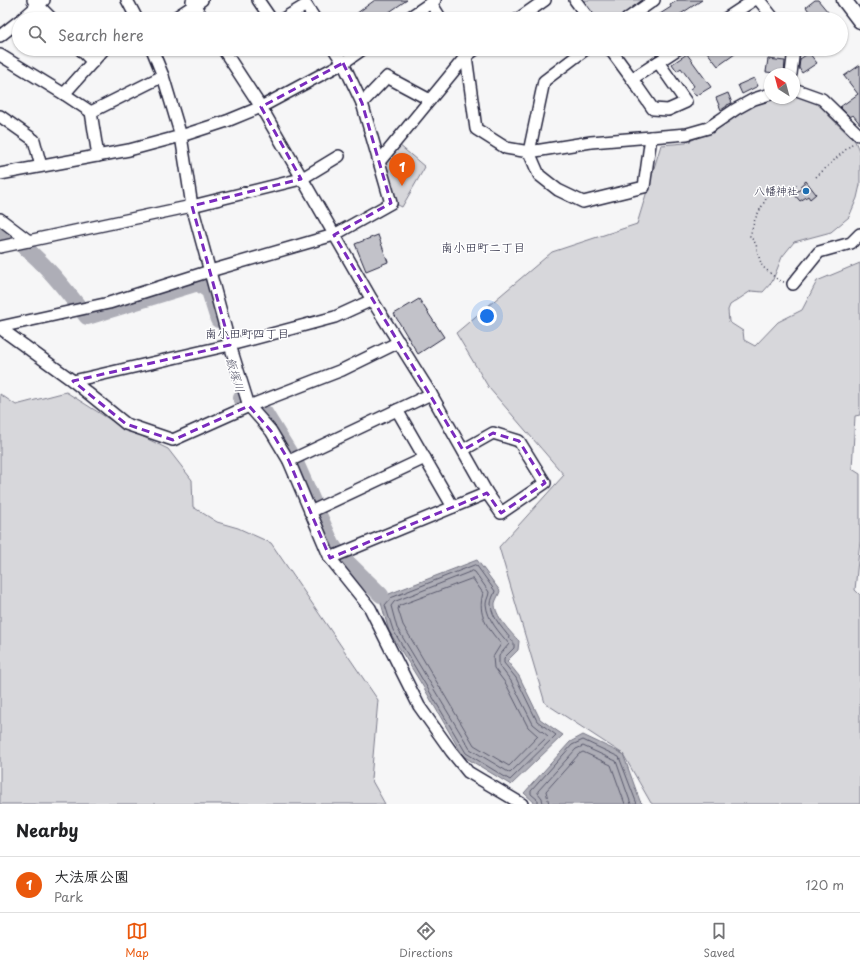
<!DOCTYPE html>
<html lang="en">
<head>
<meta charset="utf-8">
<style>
  body { margin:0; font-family:"Playpen Sans","Klee One",sans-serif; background:#f2f2f2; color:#202124 }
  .compass { position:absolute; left:764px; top:68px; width:36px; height:36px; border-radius:50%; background:#fff; box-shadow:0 1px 3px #0004; rotate:324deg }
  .you { position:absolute; left:487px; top:316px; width:14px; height:14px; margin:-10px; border:3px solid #fff; border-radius:50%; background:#1a73e8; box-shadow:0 0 0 6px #1a73e833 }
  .badge { display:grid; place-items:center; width:26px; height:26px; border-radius:50%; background:#ea580c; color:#fff; font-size:13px; font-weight:700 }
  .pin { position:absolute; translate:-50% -33px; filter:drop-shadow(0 1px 2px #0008) }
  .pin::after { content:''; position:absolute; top:21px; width:14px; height:12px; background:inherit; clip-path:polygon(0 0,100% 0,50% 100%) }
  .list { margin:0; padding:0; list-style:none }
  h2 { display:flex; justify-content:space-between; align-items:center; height:52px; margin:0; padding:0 16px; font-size:17px }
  h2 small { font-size:13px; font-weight:400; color:#757577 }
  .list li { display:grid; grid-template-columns:26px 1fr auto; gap:12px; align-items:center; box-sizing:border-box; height:56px; padding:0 16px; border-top:1px solid #e0e0e0 }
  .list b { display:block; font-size:15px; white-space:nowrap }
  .list p { margin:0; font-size:13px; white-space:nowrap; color:#757577 }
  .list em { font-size:13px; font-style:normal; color:#757577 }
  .icon { flex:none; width:22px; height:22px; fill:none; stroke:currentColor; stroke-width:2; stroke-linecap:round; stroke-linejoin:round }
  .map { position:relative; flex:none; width:860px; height:804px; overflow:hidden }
  .search { position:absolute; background:#fff; box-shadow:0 1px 3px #0004; left:12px; right:12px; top:12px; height:44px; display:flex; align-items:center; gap:10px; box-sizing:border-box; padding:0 14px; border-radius:22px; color:#757577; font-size:15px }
  .sheet { height:108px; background:#fff }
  nav { display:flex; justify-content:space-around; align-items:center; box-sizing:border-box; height:56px; border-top:1px solid #e0e0e0; background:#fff; font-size:11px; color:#757577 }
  nav a { display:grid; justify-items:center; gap:2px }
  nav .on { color:#ea580c }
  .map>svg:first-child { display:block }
  .green { fill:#d7d7db; stroke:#7c7c8b }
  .water { fill:#aeaeb7; stroke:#767685 }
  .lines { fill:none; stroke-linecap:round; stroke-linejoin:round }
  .shore { stroke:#5a5a6d; stroke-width:1 }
  .river { stroke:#aeaeb7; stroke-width:16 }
  .building { fill:#c2c2c9; stroke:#22223b }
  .minor-casing { stroke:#22223b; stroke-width:14 }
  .major-casing { stroke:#22223b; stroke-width:17 }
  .path { stroke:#22223b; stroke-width:1.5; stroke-dasharray:1 3; stroke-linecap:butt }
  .minor { stroke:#fff; stroke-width:11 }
  .major { stroke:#fff; stroke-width:14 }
  .marked { fill:none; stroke:#7b2cbf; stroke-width:3; stroke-dasharray:8 5; stroke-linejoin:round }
  .poi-dot { fill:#1f6fb2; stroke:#fff; stroke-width:1.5 }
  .labels { text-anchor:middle; stroke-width:3; stroke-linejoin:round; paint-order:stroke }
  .poi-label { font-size:11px; fill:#22223b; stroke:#fff; text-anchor:end }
  .neighbourhood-label { font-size:12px; fill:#22223b; stroke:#fff }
  .water-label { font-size:12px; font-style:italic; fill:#5a5a6d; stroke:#fff }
</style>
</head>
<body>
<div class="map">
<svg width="860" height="804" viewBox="0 0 860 804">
  <rect width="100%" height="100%" fill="#f6f6f7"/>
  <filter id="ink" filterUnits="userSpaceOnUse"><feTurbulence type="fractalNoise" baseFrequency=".025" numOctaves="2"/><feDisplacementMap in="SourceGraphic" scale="8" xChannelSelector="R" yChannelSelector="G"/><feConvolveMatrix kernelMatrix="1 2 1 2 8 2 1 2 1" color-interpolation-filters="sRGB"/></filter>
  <g filter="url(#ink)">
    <g class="green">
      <path d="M580,0h68l-26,19h-29z"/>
      <path d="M794,91l26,13 9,12 26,25 5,12v32l-3,13 -8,19 -18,15 -37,10 -12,15 -10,25 -9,10 -12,-1 -21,14 -2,5 1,12 14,9 1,9 11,6 23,-24 24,-12 15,-29 43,-18v152l-5,1 -3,53 8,5v67l-5,49 5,5v209h-207l-2,-1 -28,-49 -78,-51 -46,-156 65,-72 -75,-87 -33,-55 96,-81 85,-28 24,-79 25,-2 25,-12 25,-17 34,-17 24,1z"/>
      <path d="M398,144l27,23 -23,40 -6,-3 -13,-40z"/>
      <path d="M66,392l51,32 51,25 24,31 1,27 24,15 21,6 33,15 107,157 -7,79 14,25h-385v-410l16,11z"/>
    </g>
    <g class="water">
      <path d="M477,560l23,31c-1,4 -4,8 -5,12 -1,12 16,30 24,38l-1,9 -11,11 12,15 21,43 23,16 -52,50 -48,-29 -39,-68 -35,-57 -8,-28 8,-9z"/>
      <path d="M583,735l40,19 17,47 3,3h-107l-12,-11 46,-51z"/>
    </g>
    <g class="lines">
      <g class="shore">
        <path d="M475,565l2,1 18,25c-1,4 -4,8 -4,13 0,14 15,28 23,39v5l-10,10v5l12,15 21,43 19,14 -46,45 -44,-27 -73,-123 -8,-25 6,-7z"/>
        <path d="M473,571l2,1 14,20c0,4 -3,8 -3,12 1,16 14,29 23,40l-10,12v9l12,16 22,43 15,12 -38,37 -40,-24 -73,-121 -6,-22 3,-4z"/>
        <path d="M471,579h2l10,14c-6,22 4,34 18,51l-8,13 1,11 12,16 22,43 10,9 -29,30 -35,-21 -71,-120 -5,-16 1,-3z"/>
        <path d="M538,804v-4l-7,-6v-3l41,-46 11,-5 36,17 18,47"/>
        <path d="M543,804l-1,-6 -4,-5v-2l38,-42 7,-3 33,15 15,43"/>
        <path d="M549,804l-3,-13 33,-37 4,-2 28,13 14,39"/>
      </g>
      <g class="river">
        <path d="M0,230c7,6 16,10 23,16 24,19 45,47 64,71l111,-34 11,8 9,29"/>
        <path d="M241,398l24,15 32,52 35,79 7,10 42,41"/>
      </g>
    </g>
    <g class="building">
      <path d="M375,0h32l-28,19h-30z"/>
      <path d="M678,0h24l-29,19h-21l19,-12 -1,-2z"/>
      <path d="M815,0h3l10,12 -9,7h-2l-3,-4 -1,2 -7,-10z"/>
      <path d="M712,49h30l-24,17 -11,-14z"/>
      <path d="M809,53l8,10 -15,10 -3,-5 1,-9z"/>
      <path d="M687,54l24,33 -15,9 -6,-7 4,-3 -13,-18 -4,3 -5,-7z"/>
      <path d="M768,59l17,2 -1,13 -18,-2z"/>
      <path d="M860,65v59l-7,-9 -3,2 -10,-10 18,-13 -14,-18z"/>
      <path d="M754,78l4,8 -16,8 -4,-9z"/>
      <path d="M728,93l4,10 -5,2v1l-6,4 -5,-12z"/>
      <path d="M806,181l10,13 -6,5 -2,-3 -8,5 -6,-7 8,-6 -2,-2z"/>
      <path d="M378,235l10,27 -22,9 -11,-27z"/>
      <path d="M419,299l25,38 -26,17 -24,-40z"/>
    </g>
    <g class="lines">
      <g class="minor-casing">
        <g id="minor">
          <path d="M33,0l19,19"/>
          <path d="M127,0l10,19"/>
          <path d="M258,0l13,19"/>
          <path d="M575,0l14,19"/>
          <path d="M759,0l15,19"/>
          <path d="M192,1l11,18"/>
          <path d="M431,3l10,16"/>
          <path d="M22,19l22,-19"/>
          <path d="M173,19l29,-19"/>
          <path d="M283,19l23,-14 9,14"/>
          <path d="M407,19l28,-19"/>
          <path d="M518,19l27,-19"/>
          <path d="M627,19l27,-19"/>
          <path d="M725,19l29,-19"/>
          <path d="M0,36l19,-15"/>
          <path d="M80,49l13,13"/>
          <path d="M152,49l11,27 18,60 11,70 38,139 19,61 22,25 18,30 41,97 40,50 49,98 32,45 17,21 54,32"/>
          <path d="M223,49l38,58 111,193 59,94 56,99 14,20 44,-30 -26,-42 -26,-8 -30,17"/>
          <path d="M461,49l5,7 10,73 30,19 23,4 62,-10 96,-8 21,-6 28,-19 18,-10 16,-5"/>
          <path d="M586,49l-42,32 -15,71 10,23 19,15 25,12 61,-15 7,-50"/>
          <path d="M610,49l22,30 46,-30"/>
          <path d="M0,55l64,39 40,-45"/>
          <path d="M791,74l3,-25"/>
          <path d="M632,79l21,30 15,1 18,-8 -28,-40"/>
          <path d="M794,89l28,10 37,36 1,-1"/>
          <path d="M64,94l27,18"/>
          <path d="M362,103l25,-26 43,23"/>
          <path d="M0,116l34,24 7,26"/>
          <path d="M98,156l-7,-44 72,-36"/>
          <path d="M379,162l87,-106 10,-7"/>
          <path d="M0,174l129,-24 52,-14 46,-15 34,-14 82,-44 20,-14"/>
          <path d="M0,219l29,22"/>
          <path d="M0,247l192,-41 109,-27 38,-23"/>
          <path d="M793,284l26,-32 32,-9 9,-9"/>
          <path d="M0,327l109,-24 101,-32 124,-36 57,-32 -29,-100 -19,-40 -9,-14"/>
          <path d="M0,328l73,53 157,-36 105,-28 37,-17"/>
          <path d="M73,381l53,43 47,16 76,-34 93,-36 57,-28"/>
          <path d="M397,410l56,97"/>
          <path d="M289,461l142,-67"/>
          <path d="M310,512l115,-54"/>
          <path d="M330,558l157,-65"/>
        </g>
      </g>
      <g class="major-casing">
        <path id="major" d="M844,0l16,21"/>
      </g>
      <g class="path">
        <path d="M816,177l38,-35"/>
        <path d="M784,282l-6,-2 -16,-14 -4,-12 -2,-10 -6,-8 5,-17 13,-24h9l20,-10"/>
      </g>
      <use href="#minor" class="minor"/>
      <use href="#major" class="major"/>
    </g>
  </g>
  <path class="marked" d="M343,63l19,40 29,100 -57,32 129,215 30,-17 26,8 26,42 -44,30 -14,-20 -157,65 -41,-97 -18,-30 -22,-25 -76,34 -47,-16 -53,-43 157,-36 -38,-139 109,-27 -40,-72z"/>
  <circle class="poi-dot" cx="806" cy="191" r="4"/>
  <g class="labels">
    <g class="poi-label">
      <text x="798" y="195">八幡神社</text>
    </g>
    <g class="neighbourhood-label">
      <text x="483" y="252">南小田町二丁目</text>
      <text x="247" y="338">南小田町四丁目</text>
    </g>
    <g class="water-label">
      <text transform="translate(235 375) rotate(73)" y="4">飯塚川</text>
    </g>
  </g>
</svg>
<svg class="compass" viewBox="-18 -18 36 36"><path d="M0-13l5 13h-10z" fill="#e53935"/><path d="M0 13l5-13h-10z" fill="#757577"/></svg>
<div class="you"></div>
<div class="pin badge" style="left:402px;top:186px">1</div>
<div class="search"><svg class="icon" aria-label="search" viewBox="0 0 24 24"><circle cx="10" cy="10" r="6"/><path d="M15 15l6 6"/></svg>Search here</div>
</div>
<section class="sheet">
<h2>Nearby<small></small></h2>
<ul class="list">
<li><span class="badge">1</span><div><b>大法原公園</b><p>Park</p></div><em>120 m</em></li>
</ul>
</section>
<nav>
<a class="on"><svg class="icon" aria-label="map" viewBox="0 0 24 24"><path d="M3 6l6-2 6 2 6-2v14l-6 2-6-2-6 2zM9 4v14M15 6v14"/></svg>Map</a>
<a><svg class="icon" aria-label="directions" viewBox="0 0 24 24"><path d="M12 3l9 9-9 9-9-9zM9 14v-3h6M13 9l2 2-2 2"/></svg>Directions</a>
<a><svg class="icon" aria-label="saved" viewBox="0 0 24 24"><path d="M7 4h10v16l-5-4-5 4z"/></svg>Saved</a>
</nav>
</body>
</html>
